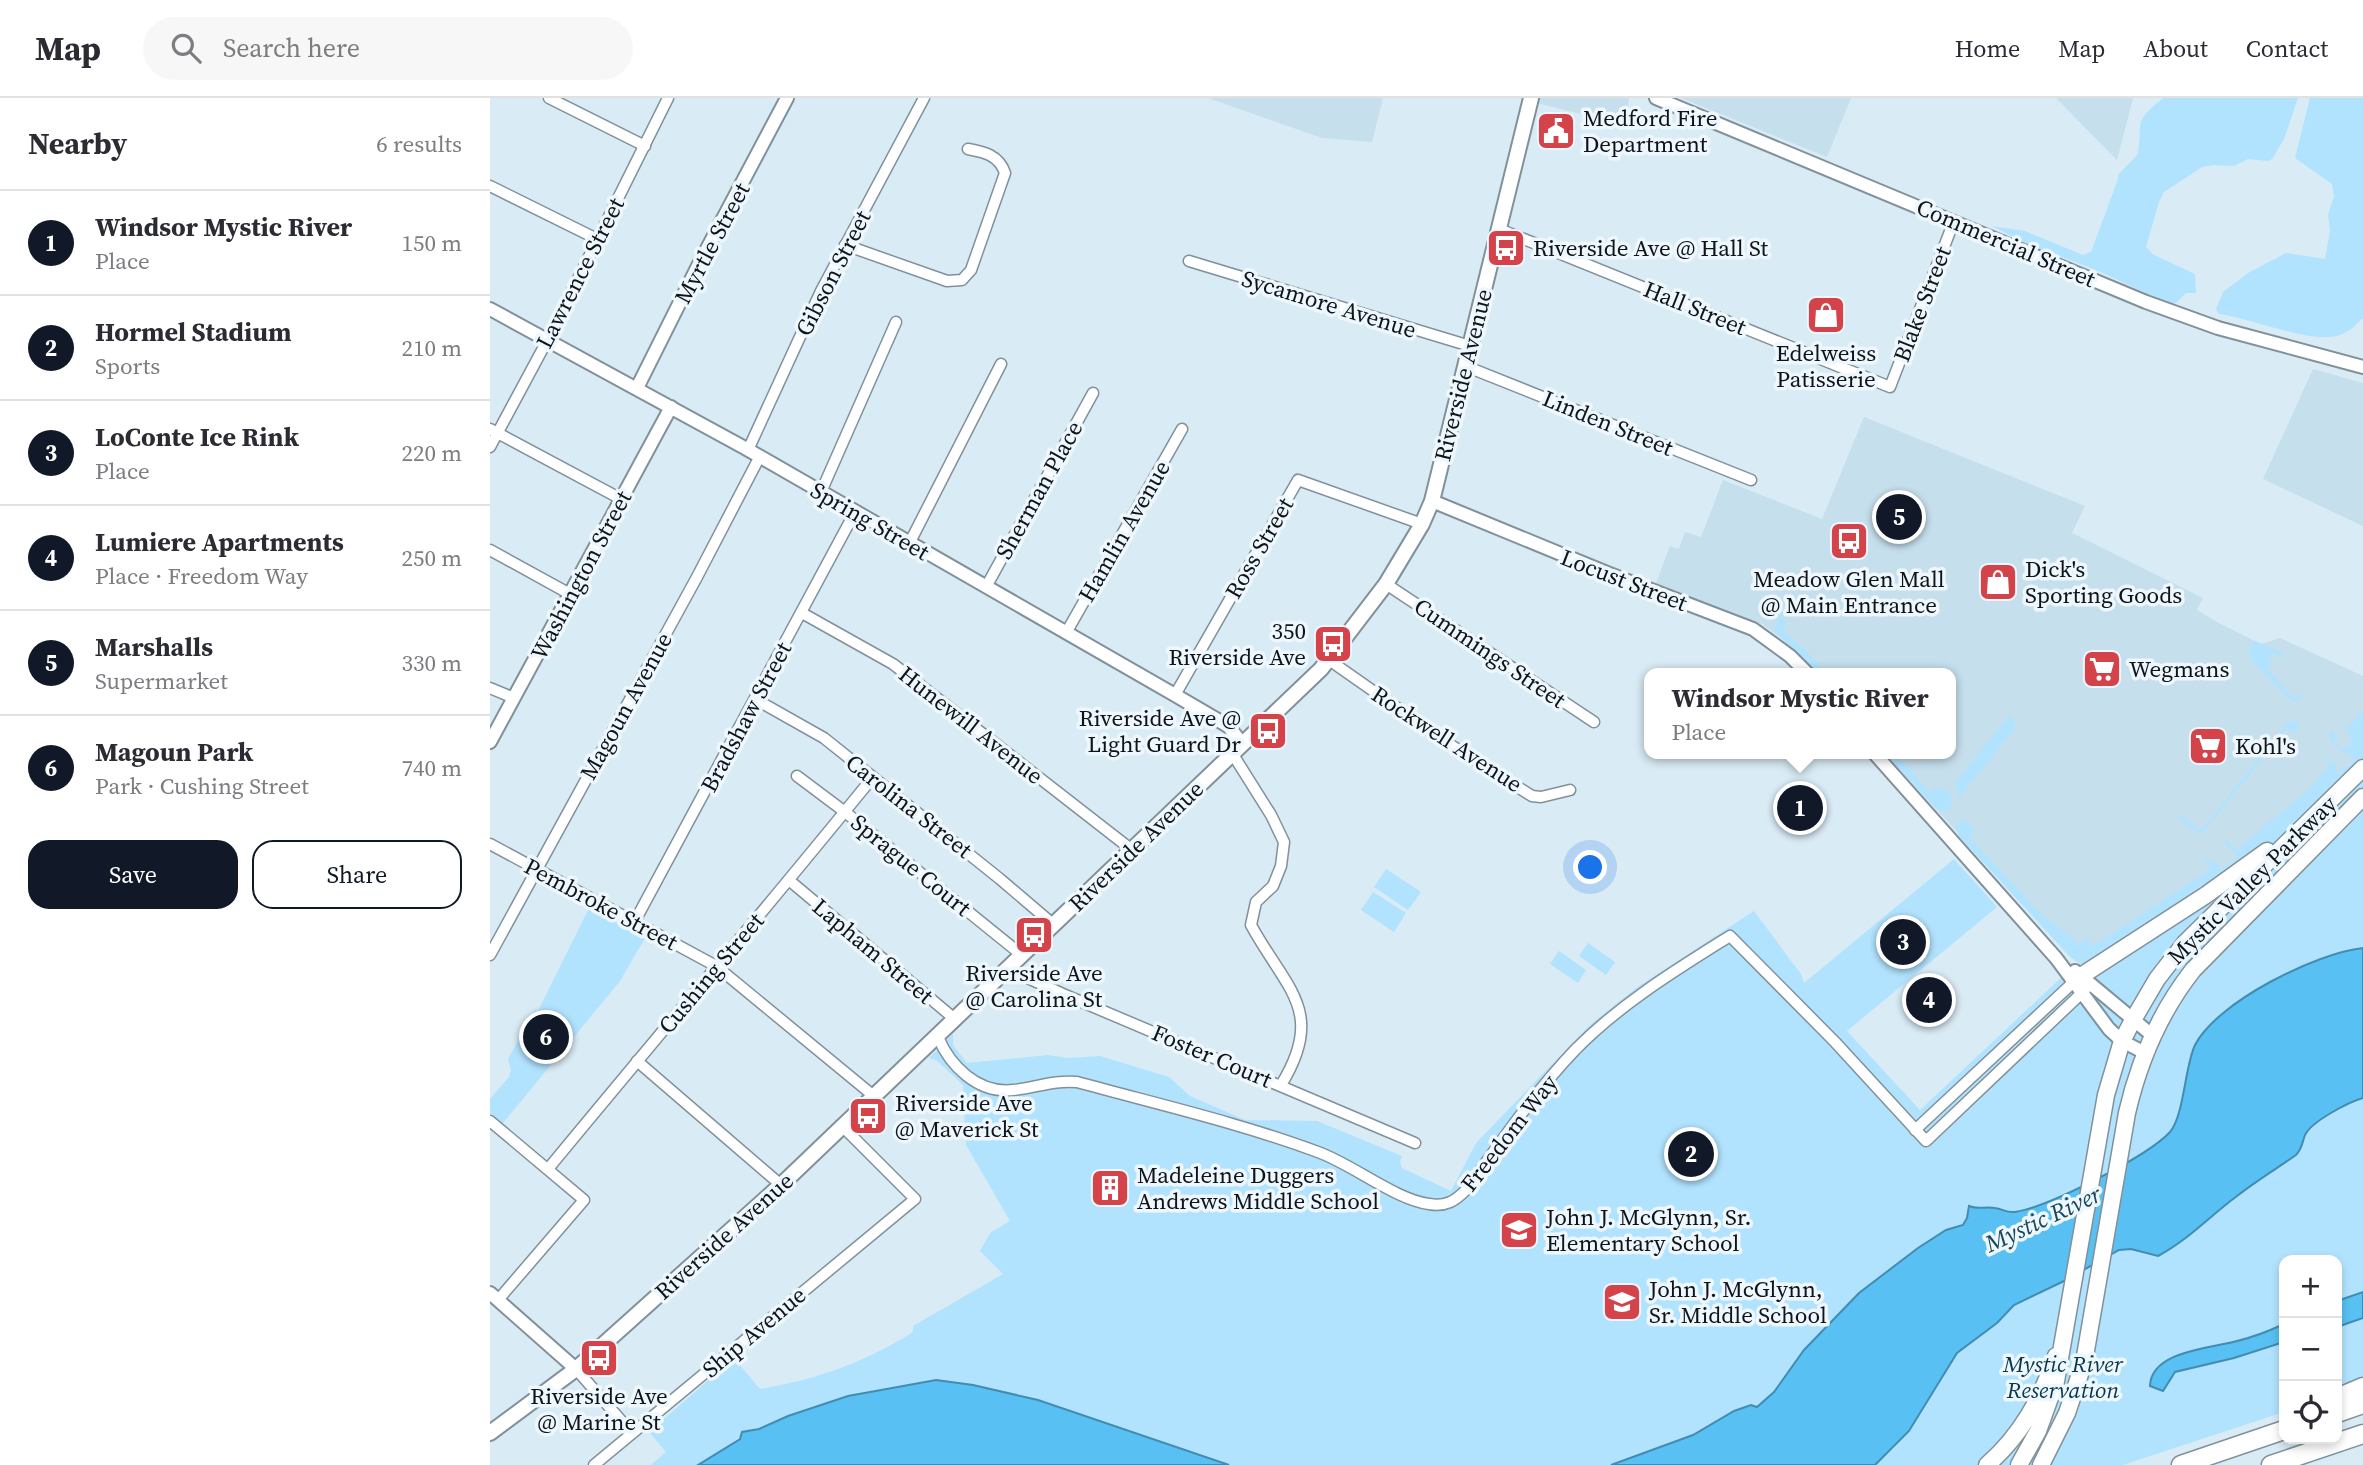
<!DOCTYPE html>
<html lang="en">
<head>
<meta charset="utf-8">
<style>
  body { margin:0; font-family:"Source Serif 4",serif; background:#f7f7f7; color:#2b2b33 }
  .controls { position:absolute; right:21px; bottom:21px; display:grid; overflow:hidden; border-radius:14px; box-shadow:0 4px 10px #0003 }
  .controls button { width:63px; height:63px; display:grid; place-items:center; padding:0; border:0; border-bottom:2px solid #e1e1e2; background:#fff; color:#2b2b33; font:35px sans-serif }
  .you { position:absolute; left:1101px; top:770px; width:24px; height:24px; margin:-18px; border:5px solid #fff; border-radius:50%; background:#1a73e8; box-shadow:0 0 0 10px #1a73e833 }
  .badge { display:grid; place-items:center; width:46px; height:46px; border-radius:50%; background:#111827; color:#fff; font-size:23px; font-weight:700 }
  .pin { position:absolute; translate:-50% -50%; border:4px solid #fff; box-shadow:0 2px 7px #0006 }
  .popup { position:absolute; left:1154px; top:570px; width:312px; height:91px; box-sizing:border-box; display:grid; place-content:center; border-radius:14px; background:#fff; filter:drop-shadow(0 2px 5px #0005); font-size:23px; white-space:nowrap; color:#7c7c81 }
  .popup b { font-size:26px; color:#2b2b33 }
  .popup::after { content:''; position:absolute; left:50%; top:100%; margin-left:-14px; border:14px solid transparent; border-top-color:#fff }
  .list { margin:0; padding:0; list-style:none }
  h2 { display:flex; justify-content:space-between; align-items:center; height:91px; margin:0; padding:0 28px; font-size:30px }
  h2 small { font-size:23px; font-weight:400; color:#7c7c81 }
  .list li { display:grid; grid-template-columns:46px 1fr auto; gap:21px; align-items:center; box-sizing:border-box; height:105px; padding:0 28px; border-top:2px solid #e1e1e2 }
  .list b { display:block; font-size:26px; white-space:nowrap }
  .list p { margin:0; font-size:23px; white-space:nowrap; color:#7c7c81 }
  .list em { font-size:23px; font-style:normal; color:#7c7c81 }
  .actions { display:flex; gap:14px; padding:21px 28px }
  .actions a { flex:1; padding:16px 0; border:2px solid #111827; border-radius:21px; text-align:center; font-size:24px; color:#111827 }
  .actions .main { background:#111827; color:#fff }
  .icon { flex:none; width:38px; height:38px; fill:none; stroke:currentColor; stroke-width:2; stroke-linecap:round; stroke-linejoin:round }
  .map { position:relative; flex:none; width:1873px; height:1367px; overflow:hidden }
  header { display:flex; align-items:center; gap:42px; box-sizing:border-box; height:98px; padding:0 35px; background:#fff; border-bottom:2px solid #e1e1e2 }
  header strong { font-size:33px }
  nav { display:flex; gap:38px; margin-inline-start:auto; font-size:24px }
  .search { width:490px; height:63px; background:#f7f7f7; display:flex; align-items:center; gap:18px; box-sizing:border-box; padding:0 24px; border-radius:38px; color:#7c7c81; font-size:26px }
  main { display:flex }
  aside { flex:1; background:#fff }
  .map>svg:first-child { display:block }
  .built { fill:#c6dfed }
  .green { fill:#b2e3fe }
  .water { fill:#58c0f2; stroke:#428cb1; stroke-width:2 }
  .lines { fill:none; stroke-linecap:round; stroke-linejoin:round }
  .minor-casing { stroke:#81919a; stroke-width:13 }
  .tertiary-casing { stroke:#81919a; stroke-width:16 }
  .secondary-casing { stroke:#81919a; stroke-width:18 }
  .primary-casing { stroke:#81919a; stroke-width:19 }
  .trunk-casing { stroke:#81919a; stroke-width:19 }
  .motorway-casing { stroke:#81919a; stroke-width:21 }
  .minor { stroke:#fff; stroke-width:10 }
  .tertiary { stroke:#fff; stroke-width:12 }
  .secondary { stroke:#fff; stroke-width:14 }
  .primary { stroke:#fff; stroke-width:16 }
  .trunk { stroke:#fff; stroke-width:16 }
  .motorway { stroke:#fff; stroke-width:18 }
  .labels { text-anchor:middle; stroke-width:7; stroke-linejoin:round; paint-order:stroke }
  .poi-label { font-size:23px; fill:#0e1418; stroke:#edf7fd; text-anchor:start }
  .street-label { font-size:23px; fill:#0e1418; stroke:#edf7fd }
  .park-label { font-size:23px; font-style:italic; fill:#08374b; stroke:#edf7fd }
  .water-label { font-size:24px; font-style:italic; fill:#1a465b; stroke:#edf7fd }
</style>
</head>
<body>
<header>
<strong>Map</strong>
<div class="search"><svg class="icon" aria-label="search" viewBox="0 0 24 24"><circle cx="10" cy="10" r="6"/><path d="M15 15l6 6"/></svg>Search here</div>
<nav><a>Home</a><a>Map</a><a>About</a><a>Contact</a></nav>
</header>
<main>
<aside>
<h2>Nearby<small>6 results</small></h2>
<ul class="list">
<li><span class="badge">1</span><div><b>Windsor Mystic River</b><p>Place</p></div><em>150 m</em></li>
<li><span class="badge">2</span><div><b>Hormel Stadium</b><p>Sports</p></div><em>210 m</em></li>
<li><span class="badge">3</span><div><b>LoConte Ice Rink</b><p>Place</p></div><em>220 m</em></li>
<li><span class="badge">4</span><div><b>Lumiere Apartments</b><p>Place · Freedom Way</p></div><em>250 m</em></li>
<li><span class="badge">5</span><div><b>Marshalls</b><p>Supermarket</p></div><em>330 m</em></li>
<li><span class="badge">6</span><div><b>Magoun Park</b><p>Park · Cushing Street</p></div><em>740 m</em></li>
</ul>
<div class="actions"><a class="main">Save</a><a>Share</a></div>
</aside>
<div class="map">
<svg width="1873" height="1367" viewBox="0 0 1873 1367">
  <rect width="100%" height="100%" fill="#d9ebf5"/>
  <g class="built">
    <path d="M718,0h175l-11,44 -50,-4z"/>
    <path d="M1044,0h95l-2,17 -11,8 -83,-21z"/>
    <path d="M1191,0h170l-24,59z"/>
    <path d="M1566,0h77l-16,62z"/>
    <path d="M1823,271l50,14v143l-100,-47z"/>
    <path d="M1374,319l221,89 -13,27 131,65 -6,12 20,12 44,22 19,-6 83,38v75l-37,36 -82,68 -164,109 -5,-3 -189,-207h64v-81h-134l-27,-29 -27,-20 -107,-38 15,-40 9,3 6,-17 16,5 22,-57 99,39z"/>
  </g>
  <g class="green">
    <path d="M1673,0h135l-14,41 -12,20 -4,2 -20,-2 -14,7 -21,-1 -11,2 -38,25 -5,10 -13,45 8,8 41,19 1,19h-10l-10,10 -6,1 -74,-34 -69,-26 -35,-18 33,5 58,24 8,-3 27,-73v-4l20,-21c5,-35 -5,-31 25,-56z"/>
    <path d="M1820,0h53v220c-8,8 -15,15 -26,18 -30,7 -86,-18 -118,-22l-3,-5 7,-17 25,-19 38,-20 39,6 5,-29 -2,-15 6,-19 -2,-12 -37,-26z"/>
    <path d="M1303,498h3l7,6 -3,1 -5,-4 -14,18 6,6 -4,8 24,20 19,22h-10l-42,-42 4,-14z"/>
    <path d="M1765,543l28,12 -3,6 -6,-6 -5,5 4,5 -6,6 27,29 7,-5 1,4 -4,4 -7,-1 -40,-40 -2,-10z"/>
    <path d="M1873,613v237c-45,5 -153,56 -169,101 -7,19 -12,68 -23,82 -18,22 -130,80 -159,82 -13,0 -24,-5 -37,-4l-11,16 -18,5 -28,18 -59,45 -55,57 -30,42 -17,15 -6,-2 -17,6 -41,24 -82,30h-382l-191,-65 -65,-15 -37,-5 -60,10 -47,12 -41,14 -29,13 -12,2 -28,22 -21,12h-47l15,-13 -17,-20 85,-74 26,31c55,-9 106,-27 153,-57v-6l90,-52 -23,-23 10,-18 20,-12 -44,-76 -3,-60 -27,-25 -7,-2 24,-24v11l14,18 81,-8 19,3 33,-2 69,21 21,19 55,24 72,1 85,35 -2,6 2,6 49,23 25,-48 114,-118 46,-37 118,-77 47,63 3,9 150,-124 43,48 -150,124 73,79 144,-135 19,-11 -13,-7 -111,-121 -3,-9 4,-7 4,-1 11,12 -5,7 68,73 41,33 8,-5 6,7 112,-73 6,-7 -7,-6 3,-2 12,7 2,5 19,-13 -6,-1 2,-2 -12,-11 4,-2 8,9 73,-61 21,-25 -5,-6v-2l11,9 2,10 18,-18c-11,0 -26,-12 -27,-23l3,-4 7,6 -6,6 7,7 10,-4 2,-7 -7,-8z"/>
    <path d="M1520,618l5,4v8l-56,70 -4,-15 52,-65z"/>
    <path d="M1800,621l9,7 -4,7 -8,-5 -85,106 -5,-1 -20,-16 3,-3 21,17z"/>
    <path d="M1396,656h10l34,38 6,-5 12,4 4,8 -1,10 -8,3 -7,-3z"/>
    <path d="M896,771l35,23 -13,18 -34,-23z"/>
    <path d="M883,794l33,21 -12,19 -33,-22z"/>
    <path d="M99,810l56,30 -25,43 -117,142 -13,-10v-14l19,-22 2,-7 -3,-11 27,-49 3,1z"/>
    <path d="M1098,845l27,19 -9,13 -27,-19z"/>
    <path d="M1069,853l27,19 -8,13 -28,-19z"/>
    <path d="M1873,1000v194l-26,9v-41h-53v64c-15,6 -31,13 -48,17 -27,7 -57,8 -79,28l6,22 12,-19 59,-14 50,-16v70l-161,53h-248l19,-17 27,-34 36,-61 40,-30 17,-18 50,-24 55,-31 12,-1 23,6 36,-20 45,-38 61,-42 10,-22 20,-16 27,-16z"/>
    <path d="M1873,1220v62l-26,11v-64z"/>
  </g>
  <g class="water">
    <path d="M1873,850v150c-14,4 -51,23 -58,37 -3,8 -3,14 -9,20 -20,14 -40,26 -59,41 -27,20 -49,44 -79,60l-27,-7 -12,1 -55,31 -50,24 -17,18 -40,30 -48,78 -34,34h-264l82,-30 41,-24 17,-6 6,2 17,-15 30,-42 55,-57 59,-45 28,-18 17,-5 4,-7 2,-12c9,4 16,0 26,2 8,1 11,5 20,4 33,-5 133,-56 155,-80 14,-16 15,-67 25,-87 22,-43 121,-92 168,-97z"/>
    <path d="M1873,1194v26l-26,9v-26z"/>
    <path d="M1794,1226v18l-50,16 -59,14 -12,19 -13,-5c1,-35 61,-38 87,-45 17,-4 32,-10 47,-17z"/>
    <path d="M446,1282l37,5 65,15 191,65h-531l42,-26 2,-7 17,-3 29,-13 60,-20z"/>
  </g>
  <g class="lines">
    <g class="minor-casing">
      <g id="minor">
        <path d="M59,0l96,48"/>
        <path d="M0,88l107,53"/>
        <path d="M1009,131l391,158 64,-166"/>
        <path d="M355,147l102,36 15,-1 9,-10 34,-97c-6,-18 -21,-21 -37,-24"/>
        <path d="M699,163l281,85"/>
        <path d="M975,268l286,114"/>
        <path d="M0,331l131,70"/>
        <path d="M0,349l58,-108 120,-241"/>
        <path d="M258,352l73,-159 103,-193"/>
        <path d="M331,394l75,-170"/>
        <path d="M419,446l92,-180"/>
        <path d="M0,452l80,44"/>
        <path d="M896,486l208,138"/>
        <path d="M496,489l107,-194"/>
        <path d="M312,515l91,51 239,186"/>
        <path d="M576,535l116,-204"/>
        <path d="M839,562l117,82 86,54 9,1 29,-7"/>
        <path d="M0,590l24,10"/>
        <path d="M685,597l123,-215 124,44"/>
        <path d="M265,601l69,39 176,141 54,46"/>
        <path d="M742,655l39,62 13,27 -3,24 -8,20 -17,16 -5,23c34,63 76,86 30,160"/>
        <path d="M307,678l48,36 178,144"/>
        <path d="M0,746l226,122 159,131"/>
        <path d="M300,783l166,139"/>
        <path d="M145,823l220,-409"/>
        <path d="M0,857l207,-378 63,-121"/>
        <path d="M520,870l9,6 44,20 352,149"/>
        <path d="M448,939c12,29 40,57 75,53 23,-2 39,-10 64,-8 80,22 163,41 241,70 34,12 78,48 111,52 17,3 26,-3 37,-14 35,-48 68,-97 109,-140 45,-46 101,-80 155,-114l105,106 91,99 159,-151"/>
        <path d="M147,963l144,124"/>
        <path d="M0,1023l94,79 -86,100"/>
        <path d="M1425,1032l164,-153"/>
        <path d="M58,1071c108,-131 218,-260 325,-392"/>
        <path d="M86,1271l56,64"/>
        <path d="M104,1367l321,-266 -72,-72"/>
      </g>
    </g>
    <g class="tertiary-casing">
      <g id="tertiary">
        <path d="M1166,0l490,204 72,26 145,39"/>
        <path d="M0,211l255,139 430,247 53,31 14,17"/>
        <path d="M147,290l62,-124 88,-166"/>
        <path d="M942,403l175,72 146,56 37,27 17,17"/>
        <path d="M0,644l181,-335"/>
        <path d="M1385,656l181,204 53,71 13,12 23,12"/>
        <path d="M1585,873l78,65"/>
        <path d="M0,1195l86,76"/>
      </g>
    </g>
    <g class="secondary-casing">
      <path id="secondary" d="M0,1335l86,-64 205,-184 540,-516 65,-85 36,-60 10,-23 99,-403"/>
    </g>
    <g class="primary-casing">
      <path id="primary" d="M1497,1367c34,-30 54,-66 69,-109"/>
    </g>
    <g class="trunk-casing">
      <g id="trunk">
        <path d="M1591,878l125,-81 61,-44"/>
        <path d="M1529,1367l19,-34 18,-50 50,-286 16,-54 11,-21 24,-41 28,-36 178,-175"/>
        <path d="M1551,1367l26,-52 17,-51 43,-249c12,-52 33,-101 66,-143l170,-173"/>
      </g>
    </g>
    <g class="motorway-casing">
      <g id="motorway">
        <path d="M1847,1300l26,-11"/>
        <path d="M1847,1315l26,-9"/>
        <path d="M1691,1367l103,-35"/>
        <path d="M1781,1367l92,-31"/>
      </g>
    </g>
    <use href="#minor" class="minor"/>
    <use href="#tertiary" class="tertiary"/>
    <use href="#secondary" class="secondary"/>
    <use href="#primary" class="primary"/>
    <use href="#trunk" class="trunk"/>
    <use href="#motorway" class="motorway"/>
  </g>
  <defs>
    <g id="civic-square" transform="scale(2.0125)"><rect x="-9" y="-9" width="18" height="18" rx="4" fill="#d34349" stroke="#edf7fd"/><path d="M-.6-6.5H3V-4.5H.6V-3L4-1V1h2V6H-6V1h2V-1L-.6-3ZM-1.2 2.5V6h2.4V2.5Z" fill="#fff"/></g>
    <g id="bus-square" transform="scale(2.0125)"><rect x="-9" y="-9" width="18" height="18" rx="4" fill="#d34349" stroke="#edf7fd"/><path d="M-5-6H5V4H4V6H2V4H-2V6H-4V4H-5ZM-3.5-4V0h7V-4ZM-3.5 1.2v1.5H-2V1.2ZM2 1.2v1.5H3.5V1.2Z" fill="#fff"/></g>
    <g id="shop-square" transform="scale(2.0125)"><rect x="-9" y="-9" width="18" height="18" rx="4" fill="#d34349" stroke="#edf7fd"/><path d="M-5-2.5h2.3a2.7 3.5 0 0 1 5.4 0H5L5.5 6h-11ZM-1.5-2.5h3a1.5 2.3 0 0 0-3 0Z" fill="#fff"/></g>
    <g id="supermarket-square" transform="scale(2.0125)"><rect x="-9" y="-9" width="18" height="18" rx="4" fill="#d34349" stroke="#edf7fd"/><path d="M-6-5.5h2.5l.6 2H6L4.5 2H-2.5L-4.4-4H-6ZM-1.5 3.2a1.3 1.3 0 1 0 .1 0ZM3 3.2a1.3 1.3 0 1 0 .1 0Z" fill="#fff"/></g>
    <g id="building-square" transform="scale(2.0125)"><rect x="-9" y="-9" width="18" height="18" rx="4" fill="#d34349" stroke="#edf7fd"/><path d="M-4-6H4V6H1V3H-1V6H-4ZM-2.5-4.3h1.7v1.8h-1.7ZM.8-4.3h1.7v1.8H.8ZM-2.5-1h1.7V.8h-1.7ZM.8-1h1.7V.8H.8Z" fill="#fff"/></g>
    <g id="school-square" transform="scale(2.0125)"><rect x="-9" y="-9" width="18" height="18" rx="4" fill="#d34349" stroke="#edf7fd"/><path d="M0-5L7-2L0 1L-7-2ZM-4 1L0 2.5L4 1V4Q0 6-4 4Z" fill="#fff"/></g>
  </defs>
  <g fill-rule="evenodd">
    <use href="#civic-square" x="1066" y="33"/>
    <use href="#bus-square" x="1016" y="150"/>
    <use href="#shop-square" x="1336" y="217"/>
    <use href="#bus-square" x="1359" y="443"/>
    <use href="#shop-square" x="1508" y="484"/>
    <use href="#bus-square" x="843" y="546"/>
    <use href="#supermarket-square" x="1612" y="571"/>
    <use href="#bus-square" x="778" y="633"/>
    <use href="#supermarket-square" x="1718" y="648"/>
    <use href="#bus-square" x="544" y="837"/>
    <use href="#bus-square" x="378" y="1018"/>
    <use href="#building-square" x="620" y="1090"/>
    <use href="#school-square" x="1029" y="1132"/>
    <use href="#school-square" x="1132" y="1204"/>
    <use href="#bus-square" x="109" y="1260"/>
  </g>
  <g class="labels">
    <g class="poi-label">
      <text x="1093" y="28">Medford Fire<tspan x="1093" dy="26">Department</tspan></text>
      <text x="1043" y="158">Riverside Ave @ Hall St</text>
      <text x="1336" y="263" text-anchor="middle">Edelweiss<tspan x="1336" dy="26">Patisserie</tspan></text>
      <text x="1535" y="479">Dick's<tspan x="1535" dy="26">Sporting Goods</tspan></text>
      <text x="1359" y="489" text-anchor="middle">Meadow Glen Mall<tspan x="1359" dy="26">@ Main Entrance</tspan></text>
      <text x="816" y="541" text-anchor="end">350<tspan x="816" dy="26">Riverside Ave</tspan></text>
      <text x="1639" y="579">Wegmans</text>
      <text x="751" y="628" text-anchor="end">Riverside Ave @<tspan x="751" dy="26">Light Guard Dr</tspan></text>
      <text x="1745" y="656">Kohl's</text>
      <text x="544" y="883" text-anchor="middle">Riverside Ave<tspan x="544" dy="26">@ Carolina St</tspan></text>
      <text x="405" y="1013">Riverside Ave<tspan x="405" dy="26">@ Maverick St</tspan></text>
      <text x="647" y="1085">Madeleine Duggers<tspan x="647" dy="26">Andrews Middle School</tspan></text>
      <text x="1056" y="1127">John J. McGlynn, Sr.<tspan x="1056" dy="26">Elementary School</tspan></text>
      <text x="1159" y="1199">John J. McGlynn,<tspan x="1159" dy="26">Sr. Middle School</tspan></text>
      <text x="109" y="1306" text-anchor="middle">Riverside Ave<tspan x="109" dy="26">@ Marine St</tspan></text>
    </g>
    <g class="street-label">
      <text transform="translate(222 145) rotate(-62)" y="8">Myrtle Street</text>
      <text transform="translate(1516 145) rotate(23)" y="8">Commercial Street</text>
      <text transform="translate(90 175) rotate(-63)" y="8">Lawrence Street</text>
      <text transform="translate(343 175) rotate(-63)" y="8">Gibson Street</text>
      <text transform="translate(839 206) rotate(17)" y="8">Sycamore Avenue</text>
      <text transform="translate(1432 206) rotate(-69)" y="8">Blake Street</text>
      <text transform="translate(1205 210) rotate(22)" y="8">Hall Street</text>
      <text transform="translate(973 277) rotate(-76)" y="8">Riverside Avenue</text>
      <text transform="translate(1118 325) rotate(22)" y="8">Linden Street</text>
      <text transform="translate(549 392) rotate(-61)" y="8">Sherman Place</text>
      <text transform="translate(380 423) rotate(30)" y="8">Spring Street</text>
      <text transform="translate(634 433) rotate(-60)" y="8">Hamlin Avenue</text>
      <text transform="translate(769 450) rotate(-60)" y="8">Ross Street</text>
      <text transform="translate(91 477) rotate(-62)" y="8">Washington Street</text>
      <text transform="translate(1134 482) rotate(21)" y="8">Locust Street</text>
      <text transform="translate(1000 555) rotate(34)" y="8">Cummings Street</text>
      <text transform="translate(136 608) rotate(-61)" y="8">Magoun Avenue</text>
      <text transform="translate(256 619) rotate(-62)" y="8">Bradshaw Street</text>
      <text transform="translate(481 627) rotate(38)" y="8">Hunewill Avenue</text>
      <text transform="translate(957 641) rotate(33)" y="8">Rockwell Avenue</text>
      <text transform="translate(419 708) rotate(38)" y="8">Carolina Street</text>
      <text transform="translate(646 748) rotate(-44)" y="8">Riverside Avenue</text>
      <text transform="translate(421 767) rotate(39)" y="8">Sprague Court</text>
      <text transform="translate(1762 782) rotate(-45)" y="8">Mystic Valley Parkway</text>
      <text transform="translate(111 806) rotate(28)" y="8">Pembroke Street</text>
      <text transform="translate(383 853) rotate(40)" y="8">Lapham Street</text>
      <text transform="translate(221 875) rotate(-50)" y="8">Cushing Street</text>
      <text transform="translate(722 958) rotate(23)" y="8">Foster Court</text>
      <text transform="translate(1019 1035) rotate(-52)" y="8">Freedom Way</text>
      <text transform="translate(234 1138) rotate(-42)" y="8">Riverside Avenue</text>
      <text transform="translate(264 1234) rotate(-40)" y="8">Ship Avenue</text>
    </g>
    <g class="park-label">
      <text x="1573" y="1274">Mystic River<tspan x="1573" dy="26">Reservation</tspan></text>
    </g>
    <g class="water-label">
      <text transform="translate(1553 1121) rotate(-25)" y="8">Mystic River</text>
    </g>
  </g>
</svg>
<div class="controls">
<button>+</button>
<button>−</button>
<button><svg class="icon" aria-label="locate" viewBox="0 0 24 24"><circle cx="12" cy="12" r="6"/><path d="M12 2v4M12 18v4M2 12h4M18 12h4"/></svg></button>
</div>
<div class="you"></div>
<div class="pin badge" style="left:1310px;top:710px">1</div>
<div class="popup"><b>Windsor Mystic River</b>Place</div>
<div class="pin badge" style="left:1201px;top:1056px">2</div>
<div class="pin badge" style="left:1413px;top:844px">3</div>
<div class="pin badge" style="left:1439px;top:902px">4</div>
<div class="pin badge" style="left:1409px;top:419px">5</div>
<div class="pin badge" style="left:56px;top:939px">6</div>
</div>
</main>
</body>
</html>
